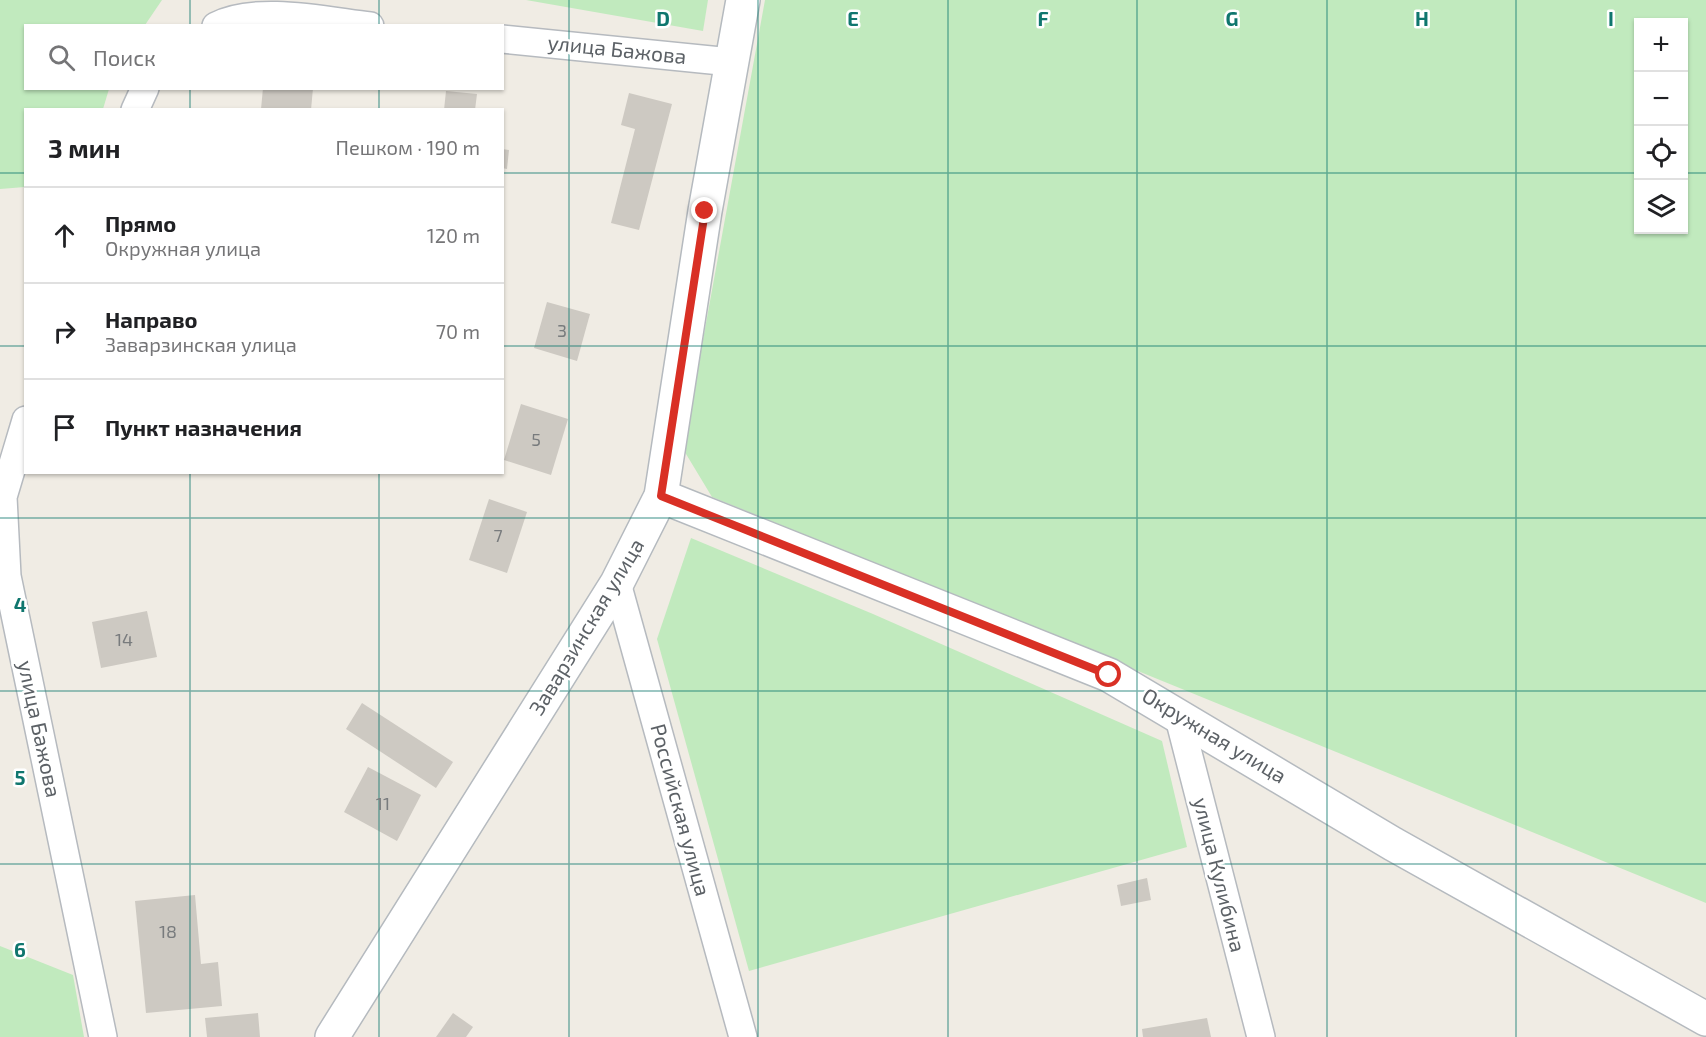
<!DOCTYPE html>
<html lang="ru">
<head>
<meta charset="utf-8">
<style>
  body { margin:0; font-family:"Exo 2",sans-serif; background:#f6f6f6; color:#202124 }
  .controls { position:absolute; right:18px; top:18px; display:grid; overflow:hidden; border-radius:0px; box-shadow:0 2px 4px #0004 }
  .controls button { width:54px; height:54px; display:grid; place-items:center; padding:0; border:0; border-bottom:2px solid #e0e0e0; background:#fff; color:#202124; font:30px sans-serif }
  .stop { position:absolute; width:18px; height:18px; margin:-14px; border:4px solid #d93025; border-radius:50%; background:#fff }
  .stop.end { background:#d93025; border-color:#fff; box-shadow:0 2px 6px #0008 }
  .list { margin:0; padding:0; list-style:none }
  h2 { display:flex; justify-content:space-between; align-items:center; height:78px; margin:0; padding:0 24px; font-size:26px }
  h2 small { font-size:20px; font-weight:400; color:#757577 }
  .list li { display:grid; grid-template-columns:39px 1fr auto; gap:18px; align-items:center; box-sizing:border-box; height:96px; padding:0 24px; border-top:2px solid #e0e0e0 }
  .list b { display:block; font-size:22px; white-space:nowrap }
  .list p { margin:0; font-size:20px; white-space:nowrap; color:#757577 }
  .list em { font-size:20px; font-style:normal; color:#757577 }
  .icon { flex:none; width:33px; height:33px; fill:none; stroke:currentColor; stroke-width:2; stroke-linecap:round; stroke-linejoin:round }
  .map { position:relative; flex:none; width:1706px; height:1037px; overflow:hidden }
  .search { position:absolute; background:#fff; box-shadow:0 2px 4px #0004; left:24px; top:24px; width:480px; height:66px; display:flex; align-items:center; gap:15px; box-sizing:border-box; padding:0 21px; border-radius:0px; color:#757577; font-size:22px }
  .panel { position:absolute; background:#fff; box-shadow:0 2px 4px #0004; left:24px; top:108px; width:480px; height:366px; border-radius:0px }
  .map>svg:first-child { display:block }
  .green { fill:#c1eabe; fill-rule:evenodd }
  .building { fill:#cdc9c2 }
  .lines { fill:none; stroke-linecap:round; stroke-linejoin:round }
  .street-casing { stroke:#b6babf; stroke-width:30 }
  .secondary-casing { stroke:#b5babf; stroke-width:36 }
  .street { stroke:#fff; stroke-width:27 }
  .secondary { stroke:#fff; stroke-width:33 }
  .route { stroke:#d93025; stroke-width:8 }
  .grid { fill:none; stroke:#0f766e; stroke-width:1.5; stroke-opacity:0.55 }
  .labels { text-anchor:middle; stroke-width:5; stroke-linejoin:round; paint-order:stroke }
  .number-label { font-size:18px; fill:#787b7d }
  .street-label { font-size:21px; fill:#5c6166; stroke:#fff }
  .grid-label { font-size:20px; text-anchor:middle; font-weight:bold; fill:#0f766e; stroke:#fff; stroke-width:5; stroke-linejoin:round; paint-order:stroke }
</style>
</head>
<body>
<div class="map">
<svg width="1706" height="1037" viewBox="0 0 1706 1037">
  <rect width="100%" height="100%" fill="#f0ece4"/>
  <g class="green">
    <path d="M0,0h162l-17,25 -119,1v62l83,1 -6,20 -77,1 -1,77 -25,2z"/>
    <path d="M526,0h182l-5,31z"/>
    <path d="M765,0h941v903l-994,-406 -29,-48zM1638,22h46v208h-46z"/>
    <path d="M691,538l182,76 289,127 25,106 -438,124 -92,-332z"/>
    <path d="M0,946l73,29 11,62h-84z"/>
  </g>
  <g class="building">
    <path d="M263,88h50l-2,22 -50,-1z"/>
    <path d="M446,91l31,3 -2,16h-31z"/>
    <path d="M629,93l43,11 -33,126 -28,-7 24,-94 -14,-4z"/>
    <path d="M502,149l7,1 -2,19 -5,-1z"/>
    <path d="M547,302l43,12 -13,47 -43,-13z"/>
    <path d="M521,404l47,15 -17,56 -47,-15z"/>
    <path d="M489,499l38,13 -20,61 -38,-13z"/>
    <path d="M147,611l10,46 -56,11 -9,-46z"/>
    <path d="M362,703l91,59 -17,26 -90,-59z"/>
    <path d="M368,767l53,28 -24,46 -53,-29z"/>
    <path d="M1147,878l4,22 -30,6 -4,-21z"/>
    <path d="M195,895l6,69 17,-2 4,44 -76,7 -11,-112z"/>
    <path d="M258,1013l2,24h-53l-2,-19z"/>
    <path d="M453,1013l20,14 -7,10h-30z"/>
    <path d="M1207,1018l4,19h-68l-1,-8z"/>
  </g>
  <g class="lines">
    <g class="street-casing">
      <g id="street">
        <path d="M216,26c40,-21 111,-5 154,0"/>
        <path d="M502,39l229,23"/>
        <path d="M135,110l10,-22"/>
        <path d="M26,420l-23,77 4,79 96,461"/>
        <path d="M617,583l126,454"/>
        <path d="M1178,714l83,323"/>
      </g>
    </g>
    <g class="secondary-casing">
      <g id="secondary">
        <path d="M661,496l448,179 284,169 313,175"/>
        <path d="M332,1037l285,-454 44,-87 44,-285 38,-211"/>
      </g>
    </g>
    <use href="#street" class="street"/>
    <use href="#secondary" class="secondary"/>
  </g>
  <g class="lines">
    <path class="route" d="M705,211l-44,285 448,179"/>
  </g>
  <path class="grid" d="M190,0v26M379,0v26M569,0v1037M758,0v1037M948,0v1037M1137,0v1037M1327,0v1037M1516,0v1037M190,88v22M379,88v22M0,173h26M502,173h1136M1684,173h22M0,346h26M502,346h1204M190,472v565M379,472v565M0,518h1706M0,691h1706M0,864h1706"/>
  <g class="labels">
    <g class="number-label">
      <text x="562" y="337">3</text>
      <text x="536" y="446">5</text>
      <text x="498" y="542">7</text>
      <text x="124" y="646">14</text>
      <text x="383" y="810">11</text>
      <text x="168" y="938">18</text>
    </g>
    <g class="street-label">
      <text transform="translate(617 50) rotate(6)" y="7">улица Бажова</text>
      <text transform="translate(587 627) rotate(-59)" y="7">Заварзинская улица</text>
      <text transform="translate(39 729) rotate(78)" y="7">улица Бажова</text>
      <text transform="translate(1214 736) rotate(31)" y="7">Окружная улица</text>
      <text transform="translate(680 810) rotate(75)" y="7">Российская улица</text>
      <text transform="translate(1219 875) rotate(76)" y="7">улица Кулибина</text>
    </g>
  </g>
  <g class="grid-label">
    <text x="663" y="26">D</text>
    <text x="853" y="26">E</text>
    <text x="1043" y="26">F</text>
    <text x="1232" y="26">G</text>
    <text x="1422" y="26">H</text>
    <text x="1611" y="26">I</text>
    <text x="20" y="612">4</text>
    <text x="20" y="785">5</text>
    <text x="20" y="957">6</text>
  </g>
</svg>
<div class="controls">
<button>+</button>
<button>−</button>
<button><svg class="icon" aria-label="locate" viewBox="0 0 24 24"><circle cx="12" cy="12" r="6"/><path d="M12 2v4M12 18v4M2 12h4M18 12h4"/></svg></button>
<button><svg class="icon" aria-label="layers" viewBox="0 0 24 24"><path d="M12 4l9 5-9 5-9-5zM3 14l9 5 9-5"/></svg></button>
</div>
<div class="stop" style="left:1109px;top:675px"></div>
<div class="stop end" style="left:705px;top:211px"></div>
<div class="search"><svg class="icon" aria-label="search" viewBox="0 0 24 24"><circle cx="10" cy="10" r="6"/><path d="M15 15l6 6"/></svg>Поиск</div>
<section class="panel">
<h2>3 мин<small>Пешком · 190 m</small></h2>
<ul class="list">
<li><svg class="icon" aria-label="ahead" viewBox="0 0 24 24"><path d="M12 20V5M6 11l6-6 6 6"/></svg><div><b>Прямо</b><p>Окружная улица</p></div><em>120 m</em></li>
<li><svg class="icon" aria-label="right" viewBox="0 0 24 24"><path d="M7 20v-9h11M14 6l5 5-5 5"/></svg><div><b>Направо</b><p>Заварзинская улица</p></div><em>70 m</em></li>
<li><svg class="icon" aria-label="arrive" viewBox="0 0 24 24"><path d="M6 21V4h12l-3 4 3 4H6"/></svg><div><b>Пункт назначения</b></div></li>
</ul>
</section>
</div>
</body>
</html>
